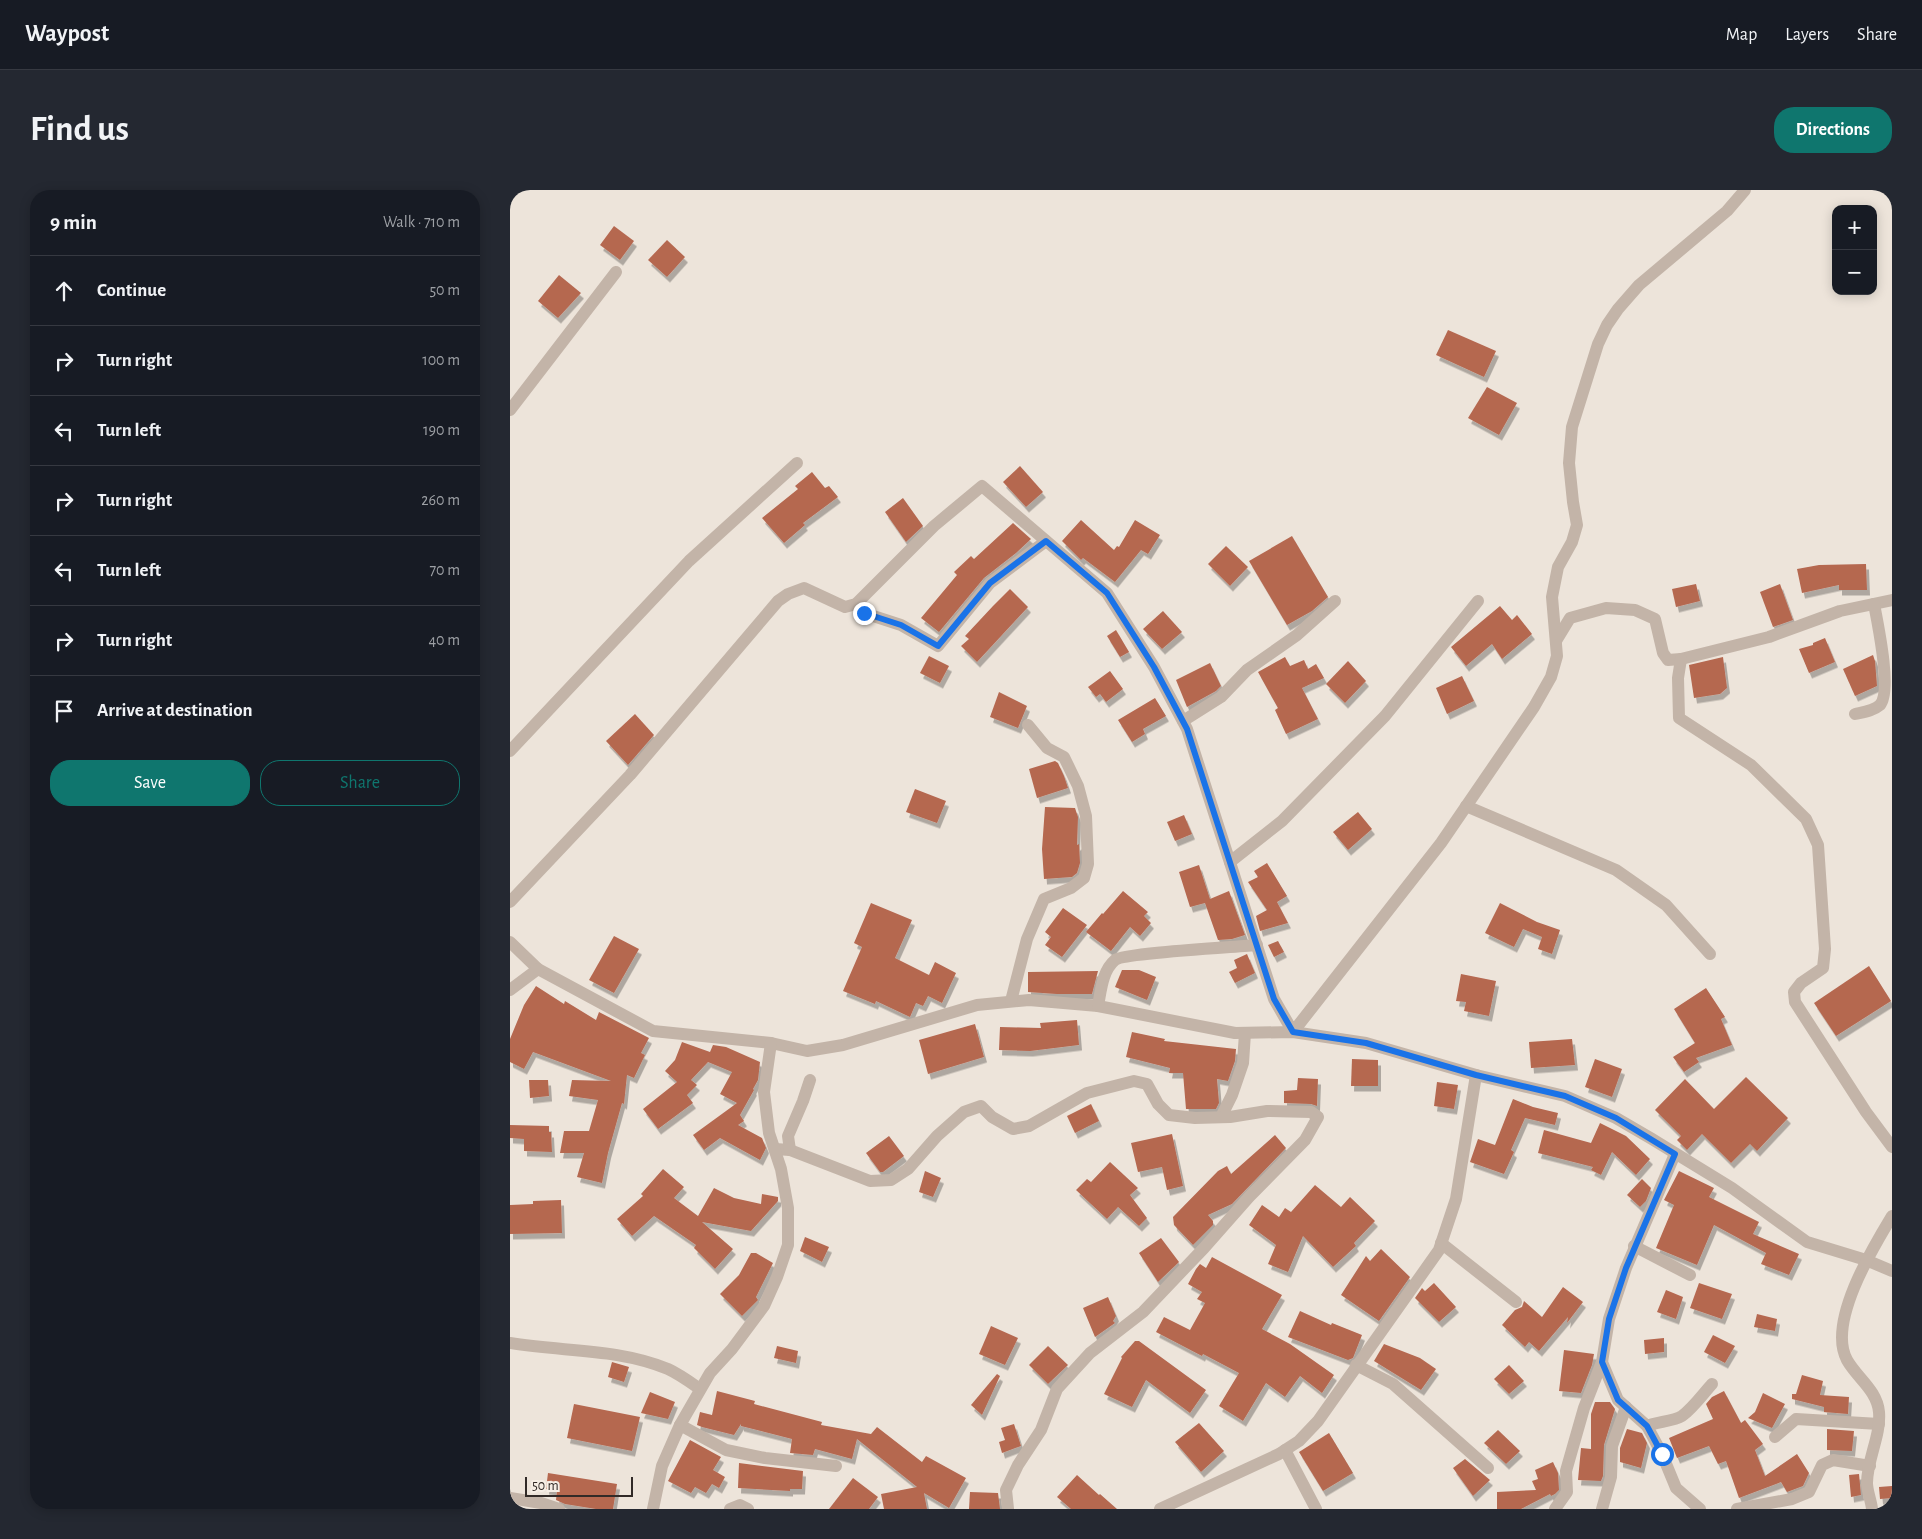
<!DOCTYPE html>
<html lang="en">
<head>
<meta charset="utf-8">
<style>
  body { margin:0; font-family:"Alegreya Sans",sans-serif; background:#242831; color:#f1f3f6 }
  .controls { position:absolute; right:15px; top:15px; display:grid; overflow:hidden; border-radius:10px; box-shadow:0 2px 12px #0003 }
  .controls button { width:45px; height:45px; display:grid; place-items:center; padding:0; border:0; border-bottom:1px solid #363941; background:#171b24; color:#f1f3f6; font:25px sans-serif }
  .scale { position:absolute; left:15px; bottom:12px; width:108px; box-sizing:border-box; padding-left:5px; border:2px solid #312a27; border-top:0; font-size:14px; line-height:18px; white-space:nowrap; color:#312a27; -webkit-text-stroke:4px #f6eee5; paint-order:stroke }
  .stop { position:absolute; width:15px; height:15px; margin:-11px; border:4px solid #1a73e8; border-radius:50%; background:#fff }
  .stop.end { background:#1a73e8; border-color:#fff; box-shadow:0 1px 5px #0008 }
  .list { margin:0; padding:0; list-style:none }
  h2 { display:flex; justify-content:space-between; align-items:center; height:65px; margin:0; padding:0 20px; font-size:21px }
  h2 small { font-size:16px; font-weight:400; color:#9ea1a6 }
  .list li { display:grid; grid-template-columns:32px 1fr auto; gap:15px; align-items:center; box-sizing:border-box; height:70px; padding:0 20px; border-top:1px solid #363941 }
  .list b { display:block; font-size:19px; white-space:nowrap }
  .list em { font-size:16px; font-style:normal; color:#9ea1a6 }
  .actions { display:flex; gap:10px; padding:15px 20px }
  .actions a { flex:1; padding:11px 0; border:1px solid #0f766e; border-radius:20px; text-align:center; font-size:18px; color:#0f766e }
  .actions .main { background:#0f766e; color:#fff }
  .icon { flex:none; width:28px; height:28px; fill:none; stroke:currentColor; stroke-width:2; stroke-linecap:round; stroke-linejoin:round }
  .map { position:relative; flex:none; width:1382px; height:1319px; overflow:hidden; border-radius:20px }
  header { display:flex; align-items:center; gap:30px; box-sizing:border-box; height:70px; padding:0 25px; background:#171b24; border-bottom:1px solid #363941 }
  header strong { font-size:24px }
  nav { display:flex; gap:28px; margin-inline-start:auto; font-size:18px }
  .intro { display:flex; align-items:center; justify-content:space-between; box-sizing:border-box; height:120px; padding:0 30px }
  h1 { margin:0; font-size:35px }
  .button { padding:12px 22px; border-radius:20px; background:#0f766e; color:#fff; font-size:18px; font-weight:700 }
  main { display:flex; gap:30px; padding:0 30px }
  aside { flex:1; background:#171b24; border-radius:20px; box-shadow:0 2px 12px #0003 }
  .map>svg:first-child { display:block }
  .building { fill:#b56750; filter:url(#shadow) }
  .lines { fill:none; stroke-linecap:round; stroke-linejoin:round }
  .street { stroke:#c3b4a8; stroke-width:12 }
  .route { stroke:#1a73e8; stroke-width:6 }
</style>
</head>
<body>
<header>
<strong>Waypost</strong>
<nav><a>Map</a><a>Layers</a><a>Share</a></nav>
</header>
<div class="intro"><h1>Find us</h1><a class="button">Directions</a></div>
<main>
<aside>
<h2>9 min<small>Walk · 710 m</small></h2>
<ul class="list">
<li><svg class="icon" aria-label="ahead" viewBox="0 0 24 24"><path d="M12 20V5M6 11l6-6 6 6"/></svg><div><b>Continue</b></div><em>50 m</em></li>
<li><svg class="icon" aria-label="right" viewBox="0 0 24 24"><path d="M7 20v-9h11M14 6l5 5-5 5"/></svg><div><b>Turn right</b></div><em>100 m</em></li>
<li><svg class="icon" aria-label="left" viewBox="0 0 24 24"><path d="M17 20v-9H6M10 6l-5 5 5 5"/></svg><div><b>Turn left</b></div><em>190 m</em></li>
<li><svg class="icon" aria-label="right" viewBox="0 0 24 24"><path d="M7 20v-9h11M14 6l5 5-5 5"/></svg><div><b>Turn right</b></div><em>260 m</em></li>
<li><svg class="icon" aria-label="left" viewBox="0 0 24 24"><path d="M17 20v-9H6M10 6l-5 5 5 5"/></svg><div><b>Turn left</b></div><em>70 m</em></li>
<li><svg class="icon" aria-label="right" viewBox="0 0 24 24"><path d="M7 20v-9h11M14 6l5 5-5 5"/></svg><div><b>Turn right</b></div><em>40 m</em></li>
<li><svg class="icon" aria-label="arrive" viewBox="0 0 24 24"><path d="M6 21V4h12l-3 4 3 4H6"/></svg><div><b>Arrive at destination</b></div></li>
</ul>
<div class="actions"><a class="main">Save</a><a>Share</a></div>
</aside>
<div class="map">
<svg width="1382" height="1319" viewBox="0 0 1382 1319">
  <defs>
    <filter id="shadow"><feDropShadow dx="3" dy="5.5" stdDeviation="0" flood-color="#0004"/></filter>
  </defs>
  <rect width="100%" height="100%" fill="#ede4da"/>
  <g class="building">
    <path d="M104,36l20,15 -14,19 -20,-15z"/>
    <path d="M157,50l18,17 -18,20 -19,-17z"/>
    <path d="M49,85l22,18 -23,25 -20,-17z"/>
    <path d="M938,140l48,21 -12,26 -48,-22z"/>
    <path d="M977,197l30,16 -18,32 -31,-17z"/>
    <path d="M510,276l23,26 -17,15 -23,-25z"/>
    <path d="M302,282l13,16 4,-2 9,11 -35,26 2,2 -21,18 -22,-25 36,-29 -3,-3z"/>
    <path d="M393,308l20,28 -17,16 -21,-30z"/>
    <path d="M571,330l33,30 3,-4 2,1 16,-27 25,15 -12,19 -7,-4 -26,32 -32,-24 -2,2 -19,-19z"/>
    <path d="M503,333l18,16 -15,14 -32,25 -45,54 -18,-14 36,-43 -3,-3 17,-16 3,3z"/>
    <path d="M782,346l36,61 -16,14 -25,14 -38,-64z"/>
    <path d="M716,356l22,21 -18,19 -22,-22z"/>
    <path d="M1356,374l1,26h-28v-5l-37,8 -5,-24 22,-4z"/>
    <path d="M1186,394l4,17 -24,6 -4,-18z"/>
    <path d="M1270,394l13,36 -20,7 -13,-35z"/>
    <path d="M500,399l18,18 -51,55 -16,-16 8,-7 -4,-3 28,-30z"/>
    <path d="M990,416l12,14 5,-5 15,19 -30,25 -10,-15 -26,22 -15,-19z"/>
    <path d="M653,421l19,21 -20,17 -19,-20z"/>
    <path d="M606,440l13,22 -9,5 -13,-21z"/>
    <path d="M1315,448l10,24 -26,11 -10,-24 14,-4v-2z"/>
    <path d="M1363,465l2,6 2,25 -22,10 -12,-27z"/>
    <path d="M419,466l20,10 -9,17 -20,-10z"/>
    <path d="M775,467l5,9 14,-6 4,9 8,-5 8,14 -22,10 16,31 -32,15 -11,-24 3,-2 -20,-36z"/>
    <path d="M1213,467l4,31 -7,6 -26,4 -5,-33z"/>
    <path d="M838,471l18,20 -21,22 -19,-19z"/>
    <path d="M700,473l11,23 -5,5 -29,16 -11,-27z"/>
    <path d="M600,481l13,18 -17,13 -6,-8 -4,3 -8,-10z"/>
    <path d="M952,486l12,25 -27,13 -11,-26z"/>
    <path d="M489,502l28,14 -9,22 -28,-11z"/>
    <path d="M645,508l11,18 -23,13 2,5 -13,8 -14,-22z"/>
    <path d="M125,524l19,21 -26,30 -22,-24z"/>
    <path d="M545,571l3,2 6,13 4,12 -31,10 -8,-29z"/>
    <path d="M405,599l31,12 -9,22 -31,-11z"/>
    <path d="M535,617l30,1 3,9 -1,28 2,-1 1,19 -3,10 -5,4 -28,2 -2,-30z"/>
    <path d="M848,622l14,17 -24,21 -15,-18z"/>
    <path d="M674,625l8,19 -17,7 -8,-19z"/>
    <path d="M757,673l20,33 -10,6 11,21 -28,8 -4,-15 11,-6 -19,-28 10,-5 -4,-6z"/>
    <path d="M689,675l11,34 19,-8 16,44 -13,4 -14,1 -13,-37 -15,4 -11,-35z"/>
    <path d="M613,701l25,21 -4,4 7,7 -11,13 -10,-9 -19,24 -25,-19 16,-19 1,1z"/>
    <path d="M361,713l41,17 -17,38 34,17 6,-13 21,11 -14,30 -14,-7 -5,10 -7,-3 -6,14 -34,-16 -1,3 -32,-13 19,-44 -8,-4z"/>
    <path d="M990,713l37,19 23,8 -8,24 -14,-5 4,-12 -19,-8 -9,18 -29,-14z"/>
    <path d="M553,718l24,17 -25,32 -17,-12 6,-8 -6,-5z"/>
    <path d="M104,746l25,13 -25,44 -25,-13z"/>
    <path d="M768,751l6,11 -10,5 -6,-12z"/>
    <path d="M737,764l8,19 -20,10 -6,-11 8,-4 -3,-8z"/>
    <path d="M1359,776l22,35 -55,35 -22,-33z"/>
    <path d="M612,780h17l17,7 -9,23 -32,-13z"/>
    <path d="M588,781l-6,23h-35l-29,-2v-20z"/>
    <path d="M951,784l35,7 -7,35 -25,-5 2,-9 -10,-1z"/>
    <path d="M26,796l28,18 1,-3 31,19 3,-8 50,26 -8,15 4,2 -11,23 -7,-3 -3,29 -2,-1 -14,50 -6,30 -25,-6 7,-24h-24l4,-22h25l9,-31 -29,-4 3,-16 39,1 -78,-29 -9,17 -14,-7v-23l14,-34z"/>
    <path d="M1196,798l19,29 -4,2 11,26 -36,13 3,4 -15,10 -11,-15 22,-14 -21,-34z"/>
    <path d="M567,830l2,25 -49,6 -31,-1 1,-23 41,1 -1,-5z"/>
    <path d="M465,834l9,33 -56,17 -9,-34z"/>
    <path d="M622,842l33,7 -1,2 72,8 -1,12 -7,20 -11,-2 2,24 -3,6h-30l-3,-36h-14l1,-5 -44,-11z"/>
    <path d="M1062,849l3,26 -44,3 -2,-26z"/>
    <path d="M172,852l28,10 3,-7 13,2 34,15 -2,18 -5,9 1,1 -14,25 4,6 -6,4 24,13 4,10 -6,12 -40,-22 -16,12 -11,-15 44,-32 -17,-9 12,-22 -24,-10 -17,18 6,5 -10,10 6,8 -35,26 -15,-20 34,-27 -12,-11 10,-11z"/>
    <path d="M842,869l26,1v26h-27z"/>
    <path d="M1085,869l27,10 -10,28 -27,-10z"/>
    <path d="M1236,887l42,41 -31,33 -7,-7 -19,19 -29,-29 -15,16 -10,-10 4,-4 -26,-26 30,-31 29,30z"/>
    <path d="M788,888l20,1 -1,27 -6,-2 -27,-1v-12l13,-1z"/>
    <path d="M19,890h19l1,16 -19,2z"/>
    <path d="M927,892l21,3 -4,24 -20,-3z"/>
    <path d="M1003,909l20,8 25,6 -3,12 -30,-7 -14,32 3,2 -10,22 -34,-12 8,-23 17,6z"/>
    <path d="M581,914l8,17 -24,12 -8,-17z"/>
    <path d="M1090,933l26,13 24,23 -14,16 -24,-23 -11,23 -10,-5 2,-3 -55,-14 6,-23 47,13z"/>
    <path d="M0,935l39,1v6h2l1,20 -28,-1v-12l-14,-1z"/>
    <path d="M662,944l11,52 -16,4 -5,-23 -24,5 -7,-29z"/>
    <path d="M765,945l11,13 -54,56 -24,11 5,6v4l-20,20 -19,-20 -1,-8 45,-46 9,-5 4,8z"/>
    <path d="M379,946l15,20 -21,16h-3l-14,-19z"/>
    <path d="M600,972l28,26 -8,7 17,23 -8,8 -21,-19 -11,12 -31,-29 11,-11 4,3z"/>
    <path d="M153,979l21,18 -10,11 24,18 16,-28 20,10 27,6 1,-10 16,3v4l-27,30 -49,-9 31,27 -18,20 -21,-21 2,-3 -42,-29 -22,20 -15,-17 26,-23 -2,-2z"/>
    <path d="M415,981l16,7 -8,19 -14,-5z"/>
    <path d="M1169,981l35,17 -5,9 50,25 -6,12 46,20 -10,21 -28,-11 5,-11 -52,-28 -17,40 -41,-17 18,-43 -10,-5z"/>
    <path d="M1132,989l9,9 -5,13 -6,6 -13,-12z"/>
    <path d="M805,995l26,22 9,-10 25,24 -21,22 2,3 -23,21 -30,-31 -15,36 -20,-8 8,-19 -27,-20 13,-20 17,12 6,-9 6,4z"/>
    <path d="M51,1010l1,33 -52,1v-29l23,-1v-3z"/>
    <path d="M295,1047l24,10 -7,15 -22,-11z"/>
    <path d="M651,1048l18,24 -21,20 -19,-29z"/>
    <path d="M871,1059l29,28 -31,44 -38,-26 25,-39 4,5z"/>
    <path d="M241,1063h5l17,10 -17,34 2,3 -16,16 -22,-22 19,-19z"/>
    <path d="M702,1067l70,38 -20,34 28,15 44,31 -12,18 -22,-17 -15,21 -19,-14 -23,38 -24,-15 20,-33 -36,-19 -1,2 -46,-24 8,-15 26,13 15,-27 -8,-4 5,-7 -14,-8 8,-15 4,-5 6,4z"/>
    <path d="M924,1093l22,24 -17,15 -24,-24 7,-10 3,3z"/>
    <path d="M1189,1093l33,11 -10,25 -32,-11z"/>
    <path d="M1053,1097l20,15 -16,21 1,-6 -29,34 -10,-9 -4,5 -23,-22 13,-15 7,-3 2,-6 18,16z"/>
    <path d="M1156,1100l17,7 -7,22 -19,-7z"/>
    <path d="M598,1107l8,19 -3,5 2,2 -20,14 -12,-29z"/>
    <path d="M790,1121l31,14 1,-2 30,12 -9,23 -5,2 -60,-23z"/>
    <path d="M1247,1124l20,5 -2,12 -21,-4z"/>
    <path d="M481,1136l27,12 -13,27 -26,-11z"/>
    <path d="M1203,1145l22,11 -10,17 -21,-11z"/>
    <path d="M1154,1148v14l-19,2 -1,-14z"/>
    <path d="M625,1151h4l67,49 -16,23 -44,-33 -14,27 -28,-13 18,-36 -1,-1z"/>
    <path d="M874,1154l36,14 16,11 -15,21 -47,-29z"/>
    <path d="M267,1156l21,5 -2,12 -22,-5z"/>
    <path d="M538,1156l20,19 -20,19 -19,-19z"/>
    <path d="M1054,1160l30,4 -2,11 -11,28 -22,-2z"/>
    <path d="M102,1172l17,5 -5,15 -16,-5z"/>
    <path d="M999,1175l15,16 -15,13 -15,-15z"/>
    <path d="M487,1184l3,2 -18,39 -11,-10z"/>
    <path d="M1292,1185l21,6 -3,14 29,2 -1,17 -24,-2v-5l-32,-8v-5h4z"/>
    <path d="M207,1201l38,10 -1,3 68,18 -1,3 50,9 6,-7 45,35 4,-6 40,22 -17,30 -25,-15 3,16h-43l-3,-15 36,-7 -60,-48 -5,20 -37,-10 -2,6 -23,-2 2,-14 -51,-13v-2l-7,11 -32,-8 -5,-2 3,-13 12,3z"/>
    <path d="M1214,1201l17,32 4,-3 18,24 -8,6 10,26 32,-22 12,19 -6,13 -16,6 -6,-10 -42,16 -13,-37 -8,3 -9,-18 -32,12 -8,-20 44,-19 -7,-15 6,-7z"/>
    <path d="M140,1202l25,10 -7,17 -27,-6z"/>
    <path d="M1253,1203l22,11 -13,24 -24,-10 7,-6z"/>
    <path d="M1085,1212h15l5,7 -11,36 -1,31 -2,5 -23,-1 3,-32 10,1v-35z"/>
    <path d="M64,1214l66,13 -8,34 -65,-13z"/>
    <path d="M689,1233l25,28 -23,21 -26,-30z"/>
    <path d="M504,1234l7,22 -19,7 -3,-11 6,-2 -4,-12z"/>
    <path d="M1117,1239l15,4 5,10 -6,25 -21,-6v-14z"/>
    <path d="M1317,1239l27,2 -2,20 -25,-1z"/>
    <path d="M988,1240l22,21 -14,13 -22,-21z"/>
    <path d="M819,1243l24,40 -30,18 -24,-39z"/>
    <path d="M180,1250l31,17 -8,13 12,7 -6,11 -7,-4 -6,9 -11,-6 -4,6 -23,-12z"/>
    <path d="M955,1269l25,21 -17,16 -20,-28z"/>
    <path d="M1043,1272l5,11 1,17 -4,4 -4,2 -1,-2 -29,15h-24v-17l39,-2 -4,-9 6,-2 -3,-9z"/>
    <path d="M229,1273l64,8 -1,18h-12v2l-52,-3z"/>
    <path d="M38,1283l69,11 -4,25h-17l-31,-5 -9,-4 1,-9 -11,-2z"/>
    <path d="M1349,1284l2,21 -10,2 -2,-22z"/>
    <path d="M567,1285l22,20 1,-1 17,15h-46l-14,-12z"/>
    <path d="M343,1288l25,19 -9,12h-40z"/>
    <path d="M1382,1296v12l-12,1 -1,-12z"/>
    <path d="M460,1302l28,1 2,16h-31z"/>
  </g>
  <g class="lines">
    <g class="street">
      <path d="M0,220l106,-138"/>
      <path d="M346,414l8,9 37,12 37,21 52,-63 56,-42"/>
      <path d="M1046,451l14,-23 36,-10 29,2 20,9 8,34 5,7 13,-1 88,-22 71,-26 52,-11"/>
      <path d="M1171,469l-3,19 1,40 72,47 55,54 12,26 7,104 -2,19 -22,15 -7,9 1,10 71,110 26,35"/>
      <path d="M1345,524c9,-2 18,-3 25,-9 12,-14 -2,-80 -6,-101"/>
      <path d="M673,531l38,-24 26,-27 50,-35 38,-34"/>
      <path d="M0,561l179,-190 108,-98"/>
      <path d="M956,616l150,64 50,35 44,49"/>
      <path d="M720,672l52,-41 103,-105 93,-115"/>
      <path d="M0,712l120,-127 148,-174 10,-7 16,-6 41,19 11,-3 78,-78 48,-40 125,107 47,74 33,62 87,270 19,33 148,-189 93,-136 17,-30 6,-21 -5,-59 6,-30 14,-25 5,-17 -4,-23 -4,-39 3,-36 26,-83 9,-19 11,-16 21,-24 88,-74 18,-21"/>
      <path d="M0,752l28,27 115,62 118,12 36,8 36,-6 134,-40 52,-5 69,6 137,27 58,-1 73,11 110,32 89,21 51,22 36,21 80,49 75,54 59,18 26,11"/>
      <path d="M0,800l28,-21"/>
      <path d="M501,811l16,-62 17,-40 27,-11 13,-10 4,-14 -2,-48 -8,-30 -14,-29 -17,-9 -19,-23"/>
      <path d="M588,816c3,-15 4,-35 17,-46 9,-7 122,-13 142,-15"/>
      <path d="M711,927l11,-22 11,-32 2,-30"/>
      <path d="M265,959l15,1 80,31 21,-1 17,-11 29,-33 27,-24 17,-6 11,11 21,12 16,-3 58,-33 47,-12 13,3 11,20 11,11 26,3 35,-1 37,-6 44,1 7,5 -13,23 -56,57 -45,51 -61,64 -53,41 -33,36 -16,41 -23,35 -12,25 2,19"/>
      <path d="M280,960l-2,-14 15,-35 7,-21"/>
      <path d="M1165,964l-49,114 -17,51 -7,43 16,38 29,26 15,28 14,34 24,21"/>
      <path d="M931,1053l75,59"/>
      <path d="M1124,1056l56,29"/>
      <path d="M0,1153c52,9 108,5 158,26 11,5 22,13 32,20"/>
      <path d="M846,1175l37,19 95,84"/>
      <path d="M170,1235l46,25 39,8 71,8"/>
      <path d="M1137,1236c10,-4 27,-5 35,-10 11,-8 21,-22 30,-32"/>
      <path d="M1265,1247l21,-18 83,5"/>
      <path d="M775,1260l31,59"/>
      <path d="M0,1308l31,5 18,6"/>
      <path d="M143,1319l9,-43 18,-41 30,-52 22,-24 32,-43 13,-29 11,-32v-37l-7,-39 -12,-36 -5,-41 7,-49"/>
      <path d="M220,1319l10,-4 8,4"/>
      <path d="M650,1319l119,-55 20,-13 19,-20 121,-171 17,-51 20,-124"/>
      <path d="M1045,1319l12,-17 -1,-21 18,-63 18,-46"/>
      <path d="M1092,1319l9,-32 1,-31 14,-39"/>
      <path d="M1227,1319l55,-10 17,-7 13,-27 11,-5 37,6"/>
      <path d="M1362,1319c-1,-9 -5,-18 -5,-26 0,-24 14,-47 12,-71 -2,-22 -22,-34 -32,-52 -20,-37 25,-111 45,-144"/>
    </g>
  </g>
  <g class="lines">
    <path class="route" d="M354,423l37,12 37,21 52,-63 56,-42 61,52 47,74 33,62 87,270 19,33 73,11 110,32 89,21 51,22 59,36 -49,114 -17,51 -7,43 16,38 29,26 15,28"/>
  </g>
</svg>
<div class="controls">
<button>+</button>
<button>−</button>
</div>
<div class="scale">50 m</div>
<div class="stop" style="left:1152px;top:1264px"></div>
<div class="stop end" style="left:354px;top:423px"></div>
</div>
</main>
</body>
</html>
